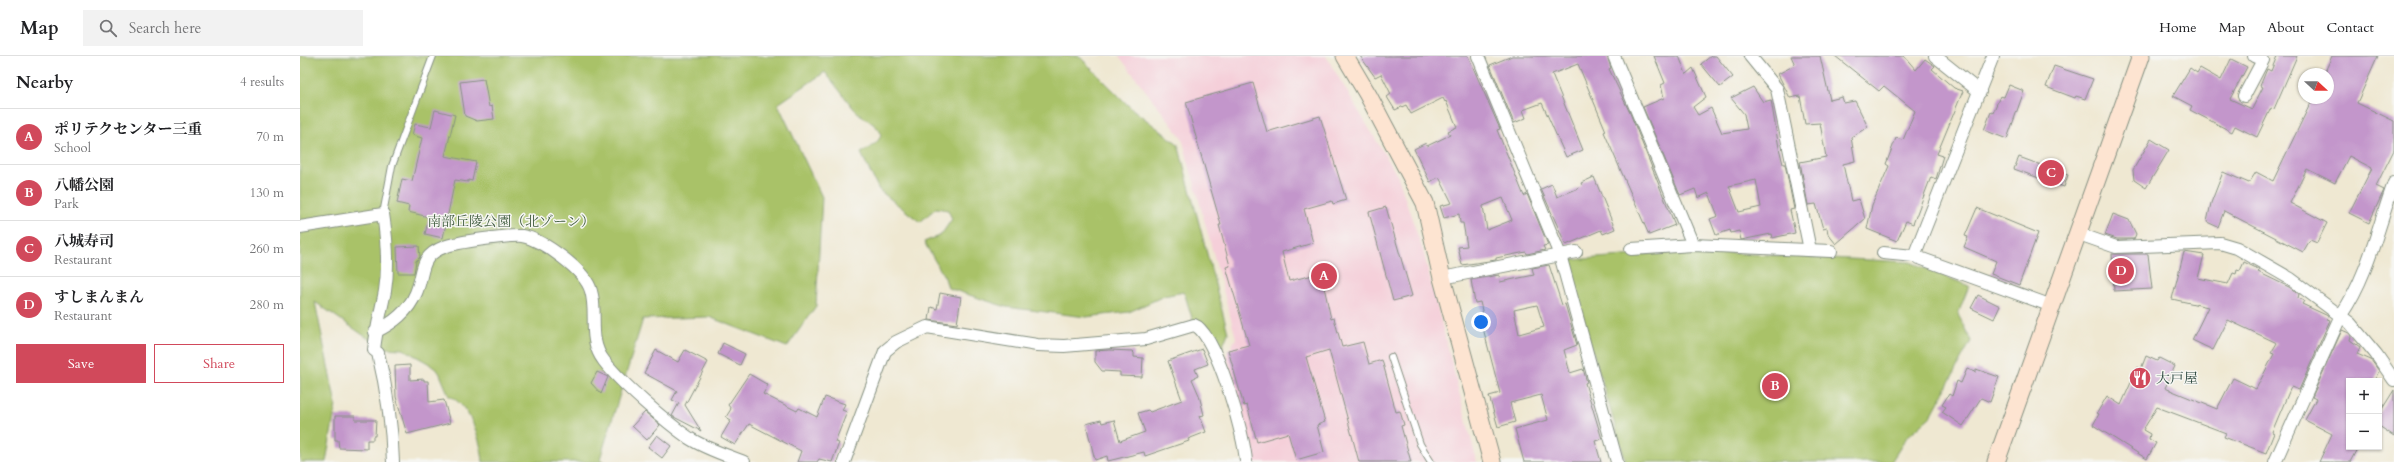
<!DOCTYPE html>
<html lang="en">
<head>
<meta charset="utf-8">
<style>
  body { margin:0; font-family:Cardo,"Noto Serif JP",serif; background:#f2f2f2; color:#202124 }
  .controls { position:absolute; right:12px; bottom:12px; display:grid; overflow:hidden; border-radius:0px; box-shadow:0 1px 3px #0004 }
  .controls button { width:36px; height:36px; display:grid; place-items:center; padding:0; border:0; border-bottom:1px solid #e0e0e0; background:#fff; color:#202124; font:20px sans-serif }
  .compass { position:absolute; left:1998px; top:12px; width:36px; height:36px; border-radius:50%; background:#fff; box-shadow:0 1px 3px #0004; rotate:111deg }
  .you { position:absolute; left:1181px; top:266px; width:14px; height:14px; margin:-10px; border:3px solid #fff; border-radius:50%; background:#1a73e8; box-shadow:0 0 0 6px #1a73e833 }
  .badge { display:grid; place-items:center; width:26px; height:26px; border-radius:50%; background:#d1495b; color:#fff; font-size:13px; font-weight:700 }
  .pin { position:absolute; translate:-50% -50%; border:2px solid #fff; box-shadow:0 1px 4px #0006 }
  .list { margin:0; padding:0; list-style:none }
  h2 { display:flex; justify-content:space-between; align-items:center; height:52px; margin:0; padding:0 16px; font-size:17px }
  h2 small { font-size:13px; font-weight:400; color:#757577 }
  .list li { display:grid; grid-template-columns:26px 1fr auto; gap:12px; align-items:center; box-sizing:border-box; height:56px; padding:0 16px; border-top:1px solid #e0e0e0 }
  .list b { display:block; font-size:15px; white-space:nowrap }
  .list p { margin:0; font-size:13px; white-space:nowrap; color:#757577 }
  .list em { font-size:13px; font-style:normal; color:#757577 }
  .actions { display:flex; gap:8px; padding:12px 16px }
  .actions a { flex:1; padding:9px 0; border:1px solid #d1495b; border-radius:0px; text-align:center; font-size:14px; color:#d1495b }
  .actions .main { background:#d1495b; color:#fff }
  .icon { flex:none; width:22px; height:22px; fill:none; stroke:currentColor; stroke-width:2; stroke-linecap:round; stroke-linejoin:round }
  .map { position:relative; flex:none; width:2094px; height:406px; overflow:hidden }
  header { display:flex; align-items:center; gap:24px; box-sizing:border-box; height:56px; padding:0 20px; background:#fff; border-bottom:1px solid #e0e0e0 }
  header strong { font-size:19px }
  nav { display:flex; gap:22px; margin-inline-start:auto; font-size:14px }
  .search { width:280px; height:36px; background:#f2f2f2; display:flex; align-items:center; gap:10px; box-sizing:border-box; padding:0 14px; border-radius:0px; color:#757577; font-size:15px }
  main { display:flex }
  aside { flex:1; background:#fff }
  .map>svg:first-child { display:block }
  .built { fill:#f5cfd9 }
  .green { fill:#a9c268; stroke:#64804e }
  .building { fill:#c396cb; fill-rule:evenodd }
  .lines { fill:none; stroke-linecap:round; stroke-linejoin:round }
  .lane-casing { stroke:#879283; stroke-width:8 }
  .street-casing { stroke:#879283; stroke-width:14 }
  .secondary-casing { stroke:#879283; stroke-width:19 }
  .lane { stroke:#fff; stroke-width:6 }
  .street { stroke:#fff; stroke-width:12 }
  .secondary { stroke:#fde4d1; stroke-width:17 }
  .labels { text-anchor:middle; stroke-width:3; stroke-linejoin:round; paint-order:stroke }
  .park-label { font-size:14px; fill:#425e41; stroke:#f6f6f2 }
  .poi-label { font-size:14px; fill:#1f3d34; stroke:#f6f6f2; text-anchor:start }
</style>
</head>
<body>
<header>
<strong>Map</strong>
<div class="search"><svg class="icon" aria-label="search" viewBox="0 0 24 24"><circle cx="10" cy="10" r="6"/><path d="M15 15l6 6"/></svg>Search here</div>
<nav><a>Home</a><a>Map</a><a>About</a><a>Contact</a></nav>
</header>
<main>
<aside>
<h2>Nearby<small>4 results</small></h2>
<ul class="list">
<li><span class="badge">A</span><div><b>ポリテクセンター三重</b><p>School</p></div><em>70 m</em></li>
<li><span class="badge">B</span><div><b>八幡公園</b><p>Park</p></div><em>130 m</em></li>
<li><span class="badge">C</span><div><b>八城寿司</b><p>Restaurant</p></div><em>260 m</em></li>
<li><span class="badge">D</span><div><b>すしまんまん</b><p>Restaurant</p></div><em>280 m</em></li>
</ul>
<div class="actions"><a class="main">Save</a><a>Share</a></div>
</aside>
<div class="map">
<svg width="2094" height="406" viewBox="0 0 2094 406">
  <rect width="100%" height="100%" fill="#f6f6f2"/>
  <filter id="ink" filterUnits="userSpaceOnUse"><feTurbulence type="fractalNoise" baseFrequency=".025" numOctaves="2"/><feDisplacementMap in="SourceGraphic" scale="8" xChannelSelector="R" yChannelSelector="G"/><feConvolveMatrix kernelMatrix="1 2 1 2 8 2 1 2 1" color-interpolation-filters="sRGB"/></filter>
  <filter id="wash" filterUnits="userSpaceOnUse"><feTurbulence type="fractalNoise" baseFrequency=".012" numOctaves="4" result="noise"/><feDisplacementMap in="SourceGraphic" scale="16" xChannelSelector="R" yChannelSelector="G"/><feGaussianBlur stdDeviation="0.9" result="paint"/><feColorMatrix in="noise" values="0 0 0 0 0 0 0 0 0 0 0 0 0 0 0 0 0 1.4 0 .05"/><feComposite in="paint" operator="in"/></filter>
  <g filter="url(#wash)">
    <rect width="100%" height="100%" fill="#efe8d2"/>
    <path class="built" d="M819,0h207l72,121 25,74 54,211h-225l-26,-106 10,-18 -54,-200z"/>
    <g class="green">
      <path d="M0,0h779l52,52 47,36 50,189 -8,20 -10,-23 -17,-9 -9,-29 -20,4 -35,16 -43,5 -80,-10 -58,-19 -3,-10 -21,-36 17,-7 11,-16 -4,-9 -12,-2 -16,14 -41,-32 -18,-37c39,-22 11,-26 -7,-44 -10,-12 -19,-25 -29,-37l-47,32 44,93 -6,109 -29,41 -78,-30 -66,2 -43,140 4,3h-121c-2,-22 -13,-57 -34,-66l-10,-24 -11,-9 -25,-14 -21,-1 -67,-46 21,103 -10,57h-26z"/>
      <path d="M1389,195l221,11 59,24 -11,28 13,27 -40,75 -24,21 -16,25h-265l-59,-197 4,-5z"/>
    </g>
    <g id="blocks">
      <g class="building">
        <path d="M1060,0h108l32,73 -3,1 27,66 3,-2 21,51 -5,1 2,4 -18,4 -1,-2 -30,6v2l-34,5 -4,-18 9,-1 -4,-23h-3l-1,-9 -15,4 -4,-12 12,-3 -13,-26 -9,5 -16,-33 12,-6 1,3 23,-11 -2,-4 9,-4 -11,-26 -1,1 -2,-4 -32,16 -5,-9 -11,5 -8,-13 4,-3 -10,-20 -6,3zM1203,142l9,22 -25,10 -4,-24z"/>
        <path d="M1212,0h95l4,12 -2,1 21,44 45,112 -26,10 -45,-103 2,-1 -28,-67 -26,10 31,76 -17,7 -24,-54 -19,7 3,8 -12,5 -24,-58z"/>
        <path d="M1354,0h25l7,18 7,-6 13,29 -13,10 5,8 13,-7 11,25 25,-4 -3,-15 -13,-16 22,-11 10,15 8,-2 8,48 4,16h2l9,45 -4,1 5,23 -23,5 -1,-4 -30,6 -2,-9 -8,2 -1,-3 -14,5 -6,-16 8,-3 -9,-23 -11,5 -3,-9 -15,6 -37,-88 21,-9 -3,-13 4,-2zM1456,124l5,27 -22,5 -10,-26z"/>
        <path d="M1411,0h5l17,21 -13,10 -19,-23z"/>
        <path d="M1491,0h29l10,44 12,-3 2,6 11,-2 13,26 -17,10 4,24 -12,3 8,37 8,-2 6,20 -29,25 -8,-10 -1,-6 -4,1 -7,-25 -8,1 -8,-43 26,-5 -6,-34 -15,1 -5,-28 -10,2 -12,-24 17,-9z"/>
        <path d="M1535,0h69l12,14 9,-11 10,7 -3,3 22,19 9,3 -26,63 6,2 -7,23 -5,-2 -18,47 -7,-3 -9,20 -30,-12 5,-24 17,-39 -3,-2 10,-26 7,2 12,-29 -31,-25 -5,5z"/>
        <path d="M1977,0h20l-23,53 -3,-1 -14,29 -22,-11 -3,6 -42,-22 2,-4 -19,-10 17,-28 7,5 3,-5 21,12 10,-21 16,8 -17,32 22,10 11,-22 -3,-1 7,-17 4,2z"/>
        <path d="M2032,0h46l-21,47 37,18v29l-18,36 8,4 -15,33 -20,-10 23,-45 -23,-12 -14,27 -28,-14 -17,34 37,20 -10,20 -7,-3 -7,12 -79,-41 -6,16 -11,-5 4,-19 12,-31 26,11 7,-11 17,9 40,-83h15v-24h-4z"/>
        <path d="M1754,10l39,13 -8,20 -9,-3 -1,2 -29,-11z"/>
        <path d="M184,23l5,28 3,-1 2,13 -17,2 -12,-5 -5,-34z"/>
        <path d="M953,27l14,49 53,-16 26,84 -13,4 -1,-3 -28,8 9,34 -31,9 7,29 32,-8 10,46 3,-1 8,29 21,-5 6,22 13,-4 14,52 4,-1 4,14 -3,1 10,36h-52l-30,-112 -23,7 19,65 -8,3 7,27 -28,8 -8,-27 -31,9 -10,-37 -3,1 -16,-56 21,-5 -23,-78 4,-1 -11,-41h2l-35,-123z"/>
        <path d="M1709,29l15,6 -17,48 -23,-9 7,-18 2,1 7,-17 4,1z"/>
        <path d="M135,54l20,5 -10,41 31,6 -4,19 -4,-1v2l-13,-2 -12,58 -18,-4 4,-17 -21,-5 1,-6 -12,-3 5,-24 10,2 10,-43 -10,-3 3,-11 16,3z"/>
        <path d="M1851,83l18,11 -23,38 -12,-8 -1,-10z"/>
        <path d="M1719,101l49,18 -4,12 -50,-18z"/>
        <path d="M1294,121l21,52 -12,5 -2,-4 -35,15 -25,-56 11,-5 5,13 22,-9 3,-3 -1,-2z"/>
        <path d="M1086,151l26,89 -19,5 -24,-89z"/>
        <path d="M1677,152l61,25 -19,52 -28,-11 5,-13 -32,-14 4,-10 -3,-1z"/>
        <path d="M1813,158l16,6 7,14 -2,5h-17l-12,-4z"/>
        <path d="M119,190l1,11 -4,4 -2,12h-16l-1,-26z"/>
        <path d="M1884,196l20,3 -6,23 30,6 5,-11 3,1 1,-4 3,1 4,-9 16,8 -2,2 31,15 10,7 -1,4 6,3 -2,3 26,12 -1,3 3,1 -31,70 -8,-3 -19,45 2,1 -8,20 -42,-16 2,-4 -69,-26 -14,23 7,4 -1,5 7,4 -9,16 -54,-34 6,-11 -2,-1 10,-17 14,9 17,-38 3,2 5,-13 11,5 2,-3 16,8 -10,22 52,21 16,-31 23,11 18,-35 -3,-1 6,-10 -49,-23 -15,30 -21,-10 16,-33 -36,-8z"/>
        <path d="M1812,198h36l4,35 -38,2z"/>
        <path d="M1249,209l13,40 3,-1 12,41 -13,5 6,23 13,-4 4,13 -2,1 17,56 -7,2 6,21h-77l-9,-33 33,-9 -7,-25 -31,8 5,19 -17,5 -9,-31 11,-3 -17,-65 3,-1 -6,-25 -5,1 -4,-23 28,-5 1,7 34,-7 -2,-7zM1237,249l7,22 -25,7 -5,-24z"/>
        <path d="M640,237l21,4 -4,27 -28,-4 2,-13 6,2z"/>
        <path d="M1678,239l22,11 -6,13 -23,-11z"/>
        <path d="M2042,274l7,3 2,3 -1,4 10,7 -3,7 14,6 8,11 -5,10h-25v66h9l-8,15h-31l13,-28 -27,-14 11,-21 -4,-2z"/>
        <path d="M423,287l22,11 -5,11 -22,-11z"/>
        <path d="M902,293l6,15 -13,5 3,7 -6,3 7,16 5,20 -4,1 6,16 -18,7 1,2 -44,15 -1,-4 -36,9 -1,-5 -12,4 -9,-36 15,-4 1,3 12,-3 6,21 25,-9 -7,-19 10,-3 2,2 32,-12 -14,-39z"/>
        <path d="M356,294l22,12 7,-12 23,12 -23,43 16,26 -29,-15 7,-13 -7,-3 5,-9 -33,-18z"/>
        <path d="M809,294l23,1 2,2v4l9,1 -1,19 -22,-1v-4l-18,-1 -7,-9v-11z"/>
        <path d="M110,309v15l14,-1v2h4l1,21 15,-2 6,23 -43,11 -11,-37 -1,-31z"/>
        <path d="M1667,313l9,3v-3l23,8 -9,25 -9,-4 -18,28 -21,-14 4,-5 -4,-2 7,-11 3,2 5,-15 4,2z"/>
        <path d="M297,316l11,5 -7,17 -10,-11z"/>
        <path d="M449,318l19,11 -5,9 34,17 2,-3 18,9 8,-20 20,7 -3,6 5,2 -12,30 4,1 -7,19 -13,-3 -2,3h-20l4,-11 -52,-27 -14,21 -14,-8 10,-17 -5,-3 5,-8 -3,-4z"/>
        <path d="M2094,334v46l-15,-10v-12z"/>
        <path d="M345,356l15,13 -13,15 -15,-14z"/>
        <path d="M35,360h20v4h21l-1,16h-2v4h-6v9l-28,-1 -1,-8h-3z"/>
        <path d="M357,379l14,11 -9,12 -14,-11z"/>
      </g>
    </g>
  </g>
  <g filter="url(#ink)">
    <use href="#blocks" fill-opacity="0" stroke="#879283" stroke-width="1"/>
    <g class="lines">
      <g class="lane-casing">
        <g id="lane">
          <path d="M83,158l9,-48 41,-110"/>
          <path d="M1091,301l29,87 11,18"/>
        </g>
      </g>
      <g class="street-casing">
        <g id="street">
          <path d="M1178,0l82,199 57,207"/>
          <path d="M1314,0l79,189"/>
          <path d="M1450,0l27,33 33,161"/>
          <path d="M1635,0l45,36"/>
          <path d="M1944,40l19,-36 -9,-4"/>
          <path d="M0,171l83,-13c4,26 6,51 2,77 -4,20 -9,39 -11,59l4,3c9,37 14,72 15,109"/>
          <path d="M1779,178l37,13 104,-4 17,5 54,31 59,44 26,31 18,26"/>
          <path d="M1331,193l62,-4 138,6"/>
          <path d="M1583,197l31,3 138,50"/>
          <path d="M1614,200l79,-200"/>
          <path d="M1142,222l134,-26"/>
          <path d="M75,276c18,-9 33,-20 41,-39 9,-21 2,-36 28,-46 12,-5 64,-12 78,-11 20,3 64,35 69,55 7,23 -4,48 13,70 17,22 62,61 85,77 17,11 37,17 55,24"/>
          <path d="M544,406l41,-111 11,-9 31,-15 110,18 27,1 82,-7 48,-14c22,7 51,113 52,137"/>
          <path d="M1975,406l66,-147c27,-39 37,-88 53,-132"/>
        </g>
      </g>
      <g class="secondary-casing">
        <g id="secondary">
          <path d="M1045,0l23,39 57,108 17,75 50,184"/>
          <path d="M1696,406l145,-406"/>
        </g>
      </g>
      <use href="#lane" class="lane"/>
      <use href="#street" class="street"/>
      <use href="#secondary" class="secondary"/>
    </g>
  </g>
  <defs>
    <g id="restaurant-disc" transform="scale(1.15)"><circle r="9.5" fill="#d1495b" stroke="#f6f6f2"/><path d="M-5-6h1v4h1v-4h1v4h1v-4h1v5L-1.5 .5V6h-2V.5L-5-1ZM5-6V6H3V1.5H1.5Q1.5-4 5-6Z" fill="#fff"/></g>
  </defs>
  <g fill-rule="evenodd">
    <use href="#restaurant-disc" x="1840" y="322"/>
  </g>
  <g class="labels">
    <g class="park-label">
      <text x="211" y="170">南部丘陵公園（北ゾーン）</text>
    </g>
    <g class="poi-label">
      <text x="1856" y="327">大戸屋</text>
    </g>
  </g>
</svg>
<div class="controls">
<button>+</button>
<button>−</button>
</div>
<svg class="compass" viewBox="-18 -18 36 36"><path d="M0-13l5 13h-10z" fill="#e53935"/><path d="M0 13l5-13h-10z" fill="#757577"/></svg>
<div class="you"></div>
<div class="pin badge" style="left:1024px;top:220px">A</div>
<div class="pin badge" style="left:1475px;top:330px">B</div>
<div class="pin badge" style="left:1751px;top:117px">C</div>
<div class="pin badge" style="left:1821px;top:215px">D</div>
</div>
</main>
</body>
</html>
